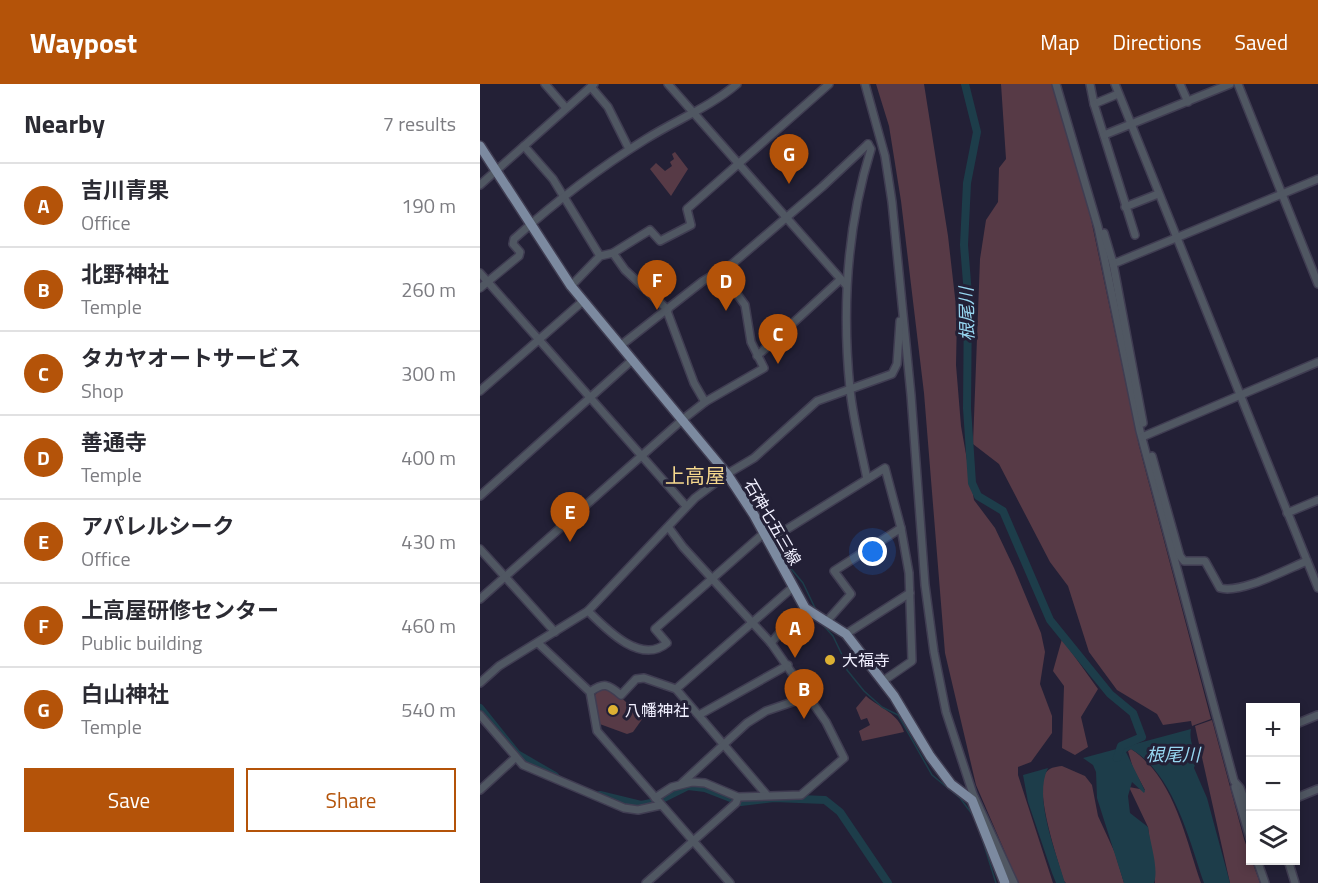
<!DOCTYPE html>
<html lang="en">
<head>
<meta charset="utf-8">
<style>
  body { margin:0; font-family:"Titillium Web","Noto Sans JP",sans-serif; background:#f7f7f7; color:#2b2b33 }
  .controls { position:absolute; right:18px; bottom:18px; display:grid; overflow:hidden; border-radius:0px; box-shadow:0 3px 9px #0003 }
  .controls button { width:54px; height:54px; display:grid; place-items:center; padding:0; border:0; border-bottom:2px solid #e1e1e2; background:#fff; color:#2b2b33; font:30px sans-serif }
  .you { position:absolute; left:393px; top:468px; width:21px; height:21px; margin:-15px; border:4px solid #fff; border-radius:50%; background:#1a73e8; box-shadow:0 0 0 9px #1a73e833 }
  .badge { display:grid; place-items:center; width:39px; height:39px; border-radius:50%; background:#b45309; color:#fff; font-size:20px; font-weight:700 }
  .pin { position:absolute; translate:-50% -50px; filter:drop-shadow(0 2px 3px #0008) }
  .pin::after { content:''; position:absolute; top:32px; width:21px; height:18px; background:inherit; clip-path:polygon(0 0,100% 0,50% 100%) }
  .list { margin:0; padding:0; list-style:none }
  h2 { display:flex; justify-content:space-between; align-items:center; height:78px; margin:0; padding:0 24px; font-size:26px }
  h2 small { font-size:20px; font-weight:400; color:#7c7c81 }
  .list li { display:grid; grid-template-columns:39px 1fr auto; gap:18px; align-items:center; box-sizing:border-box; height:84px; padding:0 24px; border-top:2px solid #e1e1e2 }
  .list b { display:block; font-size:22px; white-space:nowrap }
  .list p { margin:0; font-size:20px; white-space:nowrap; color:#7c7c81 }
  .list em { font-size:20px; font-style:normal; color:#7c7c81 }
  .actions { display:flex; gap:12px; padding:18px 24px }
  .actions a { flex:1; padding:14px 0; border:2px solid #b45309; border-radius:0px; text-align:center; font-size:21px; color:#b45309 }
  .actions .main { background:#b45309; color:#fff }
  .icon { flex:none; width:33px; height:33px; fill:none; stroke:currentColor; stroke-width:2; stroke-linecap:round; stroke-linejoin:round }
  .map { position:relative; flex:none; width:838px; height:799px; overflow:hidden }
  header { display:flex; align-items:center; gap:36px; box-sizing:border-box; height:84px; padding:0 30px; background:#b45309; color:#fff }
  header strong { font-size:28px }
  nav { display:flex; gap:33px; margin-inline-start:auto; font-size:21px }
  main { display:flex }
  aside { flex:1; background:#fff }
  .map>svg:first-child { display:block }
  .green { fill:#573a46 }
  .water { fill:#1d3d4a }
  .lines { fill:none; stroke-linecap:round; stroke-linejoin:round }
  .stream { stroke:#1d3d4a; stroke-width:1.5 }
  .river { stroke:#1d3d4a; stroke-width:8 }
  .minor-casing { stroke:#403d52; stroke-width:10 }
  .major-casing { stroke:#403d52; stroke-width:12 }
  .minor { stroke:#505762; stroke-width:7 }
  .major { stroke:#7c8aa0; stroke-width:9 }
  .poi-dot { fill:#ddb133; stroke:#232036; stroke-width:2 }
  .labels { text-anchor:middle; stroke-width:6; stroke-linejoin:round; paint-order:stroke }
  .street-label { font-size:16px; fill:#f1f0ff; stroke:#232036 }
  .poi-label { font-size:16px; fill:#f1f0ff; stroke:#232036; text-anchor:start }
  .water-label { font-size:18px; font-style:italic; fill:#97d6f0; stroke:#232036 }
  .quarter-label { font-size:20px; fill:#f6d88d; stroke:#232036 }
</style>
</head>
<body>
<header>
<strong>Waypost</strong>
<nav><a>Map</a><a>Directions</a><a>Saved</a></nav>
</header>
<main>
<aside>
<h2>Nearby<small>7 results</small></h2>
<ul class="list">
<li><span class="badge">A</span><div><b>吉川青果</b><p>Office</p></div><em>190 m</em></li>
<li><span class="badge">B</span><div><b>北野神社</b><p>Temple</p></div><em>260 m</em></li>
<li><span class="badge">C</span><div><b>タカヤオートサービス</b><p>Shop</p></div><em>300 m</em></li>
<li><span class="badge">D</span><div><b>善通寺</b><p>Temple</p></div><em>400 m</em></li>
<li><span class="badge">E</span><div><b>アパレルシーク</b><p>Office</p></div><em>430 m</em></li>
<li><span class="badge">F</span><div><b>上高屋研修センター</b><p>Public building</p></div><em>460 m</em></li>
<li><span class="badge">G</span><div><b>白山神社</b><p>Temple</p></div><em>540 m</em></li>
</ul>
<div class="actions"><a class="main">Save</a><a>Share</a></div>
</aside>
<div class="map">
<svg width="838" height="799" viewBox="0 0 838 799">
  <rect width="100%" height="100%" fill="#232036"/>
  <g class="green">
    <path d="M396,0h48l24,152 9,79 -1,50 5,61 13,74 21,28 19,40 27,65 4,19 -5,32 12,32v17l-21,29 -13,5v8l35,108h-34l-2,-3 -41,-95 -31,-132 -21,-260 -23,-192 -12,-75z"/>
    <path d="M521,0h53l34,121 51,241 72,273 -19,7 -1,-5 -28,4 -6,-11 -40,-24 -28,-38 -21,-66 -18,-24 -51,-98 -26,-20 7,-185 6,-39 12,-18 1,-34 7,-9z"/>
    <path d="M195,68l13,17 -17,27 -21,-27 6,-6 9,8 7,-5 -2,-4 4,-3 -2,-5z"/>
    <path d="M582,555l36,50 -17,28 7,30 -13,8 -13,-7 2,-62 -11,-15z"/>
    <path d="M122,603h8l33,31 -10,14 -6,2 -30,-11 -3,-27z"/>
    <path d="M386,612c14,12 32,17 38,36l-42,9 -3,-10 11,-6 -3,-7 -6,2 -5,-12z"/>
    <path d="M732,636l32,119 16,44h-30l-35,-157z"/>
    <path d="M651,665c43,28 54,88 70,134h-46l-7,-56 -19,-40 16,3 -12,-22 -5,-17z"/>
    <path d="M582,682l23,10 7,9 6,31 17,37 9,30h-58l-2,-2c-6,-21 -29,-88 -19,-107 4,-7 10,-7 17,-8z"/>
  </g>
  <g class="water">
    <path d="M711,645c-3,14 8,27 3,39l13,30 23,85h-26c-15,-43 -30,-109 -73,-134l-5,3 19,39 -1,2 -12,-11 -4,14 2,17 18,14c2,16 11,41 6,56h-30l-27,-85 -1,-26 -3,-7 -10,-7z"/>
    <path d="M568,684c-15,29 8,84 17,115h-9l-4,-10 -24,-71 -5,-27z"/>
  </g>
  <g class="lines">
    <g class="stream">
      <path d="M303,475l20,24 13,27"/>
      <path d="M343,541l10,11 12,25 2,9 17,21 18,16 16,8 34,60 28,23 12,16"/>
      <path d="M499,745l17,54"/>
    </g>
    <g class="river">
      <path d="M485,0l12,48 -10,51 -3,62 4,50 -1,113 5,75 6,13 25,15 47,109 60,74 23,19 9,24 -21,9 -4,12"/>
      <path d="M0,624l37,46 38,22"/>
      <path d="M120,711l41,10 15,-3 32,-16 17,2 36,14 33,-4 51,2 15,12 48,71"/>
    </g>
    <g class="minor-casing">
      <g id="minor">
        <path d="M65,0l21,24"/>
        <path d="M188,0l178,201"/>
        <path d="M385,0l20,72 7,46 19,193 14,190 9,67 12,60 27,82 41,89"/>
        <path d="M576,0l42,143 42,204 94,350 6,7 10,25"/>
        <path d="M610,0l4,20 24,-10"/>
        <path d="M635,0l203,504"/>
        <path d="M700,0l8,18"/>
        <path d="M758,0l80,200"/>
        <path d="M111,3l17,20 21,42"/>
        <path d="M614,20l41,131"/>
        <path d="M624,51l126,-51"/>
        <path d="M44,62l29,33 47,77"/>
        <path d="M0,101l114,-101"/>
        <path d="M645,123l33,-13"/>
        <path d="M624,149l9,30 5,-1 200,-83"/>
        <path d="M133,169l12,17 43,40"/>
        <path d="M633,179l30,160"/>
        <path d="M0,189l206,233"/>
        <path d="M91,202l29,-30 13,-3 37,-23 10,11 31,-16 -4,-16 142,-125"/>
        <path d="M0,204l39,-32 1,-4 -7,-8 1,-5c41,-37 85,-71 132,-100 30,-19 64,-32 91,-55"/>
        <path d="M187,227l27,72 11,19"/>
        <path d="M140,262l83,-65 29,-17 90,-77 46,-43"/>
        <path d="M277,272l84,-77"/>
        <path d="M0,307l103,-90"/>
        <path d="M662,353l176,-75"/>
        <path d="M672,372l28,100 4,5h21l15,27c21,6 67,-19 87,-27"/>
        <path d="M387,395c-6,-30 -14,-60 -17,-90 -8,-80 -3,-163 21,-240l-3,-5"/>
        <path d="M0,412l151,-135"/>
        <path d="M807,429l31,-13"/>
        <path d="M288,457l117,-73 16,60 8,45 3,88 -29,20"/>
        <path d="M0,465l75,83"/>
        <path d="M0,515l202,-179 23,-18 59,-34 -13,-26 -6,-37 -24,-33"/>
        <path d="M108,527c19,19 53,54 79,32l-12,-14 109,-96"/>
        <path d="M347,537l24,-27 -17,-23 67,-43"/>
        <path d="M366,550l64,-41"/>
        <path d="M58,559l52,49 7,39 133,152"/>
        <path d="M291,559l12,-14 25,-17"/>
        <path d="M0,599l19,-17 89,-55 107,-113 32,-24 27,-16 63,-57 75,-27 5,-10 3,-43"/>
        <path d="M196,605l117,-102"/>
        <path d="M110,608c14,-10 18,-8 31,3l15,-16 8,-1 32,11 90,105"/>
        <path d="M0,631l43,50 101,43 14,2 23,-5"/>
        <path d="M219,631l89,-50"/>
        <path d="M816,640l22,-9"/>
        <path d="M202,699l65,-60 19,-12 41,-14"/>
        <path d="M755,703l15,51"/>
        <path d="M0,706l35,-32"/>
        <path d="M175,714l17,-11 20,-5 13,1 33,14 63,-2 43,-37 -18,-36 -55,-79 -88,-96 -14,-19"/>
        <path d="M816,714l22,-9"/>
        <path d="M777,776l8,23"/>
        <path d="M808,776l7,23"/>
        <path d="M166,799l90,-80 2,-6"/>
      </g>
    </g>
    <g class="major-casing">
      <path id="major" d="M0,62l91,140 156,188 27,41 51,93 41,26 48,62 36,60 21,28 21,16 33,83"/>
    </g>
    <use href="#minor" class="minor"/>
    <use href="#major" class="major"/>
  </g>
  <g class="poi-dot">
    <circle cx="350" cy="576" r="6"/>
    <circle cx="133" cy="626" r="6"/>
  </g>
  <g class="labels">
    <g class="street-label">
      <text transform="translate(293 438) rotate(60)" y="6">石神七五三線</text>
    </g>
    <g class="poi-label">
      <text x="362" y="582">大福寺</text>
      <text x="145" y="632">八幡神社</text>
    </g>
    <g class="water-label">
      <text transform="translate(487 230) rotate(-91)" y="6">根尾川</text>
      <text x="693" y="677">根尾川</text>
    </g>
    <g class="quarter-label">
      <text x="215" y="399">上高屋</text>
    </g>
  </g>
</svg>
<div class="controls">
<button>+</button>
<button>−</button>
<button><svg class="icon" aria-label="layers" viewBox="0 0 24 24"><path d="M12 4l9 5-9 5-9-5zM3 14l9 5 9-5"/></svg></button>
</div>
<div class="you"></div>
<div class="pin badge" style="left:315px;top:574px">A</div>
<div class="pin badge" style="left:324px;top:635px">B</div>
<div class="pin badge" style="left:298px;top:280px">C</div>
<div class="pin badge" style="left:246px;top:227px">D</div>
<div class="pin badge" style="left:90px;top:458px">E</div>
<div class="pin badge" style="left:177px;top:226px">F</div>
<div class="pin badge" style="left:309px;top:100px">G</div>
</div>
</main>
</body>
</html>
